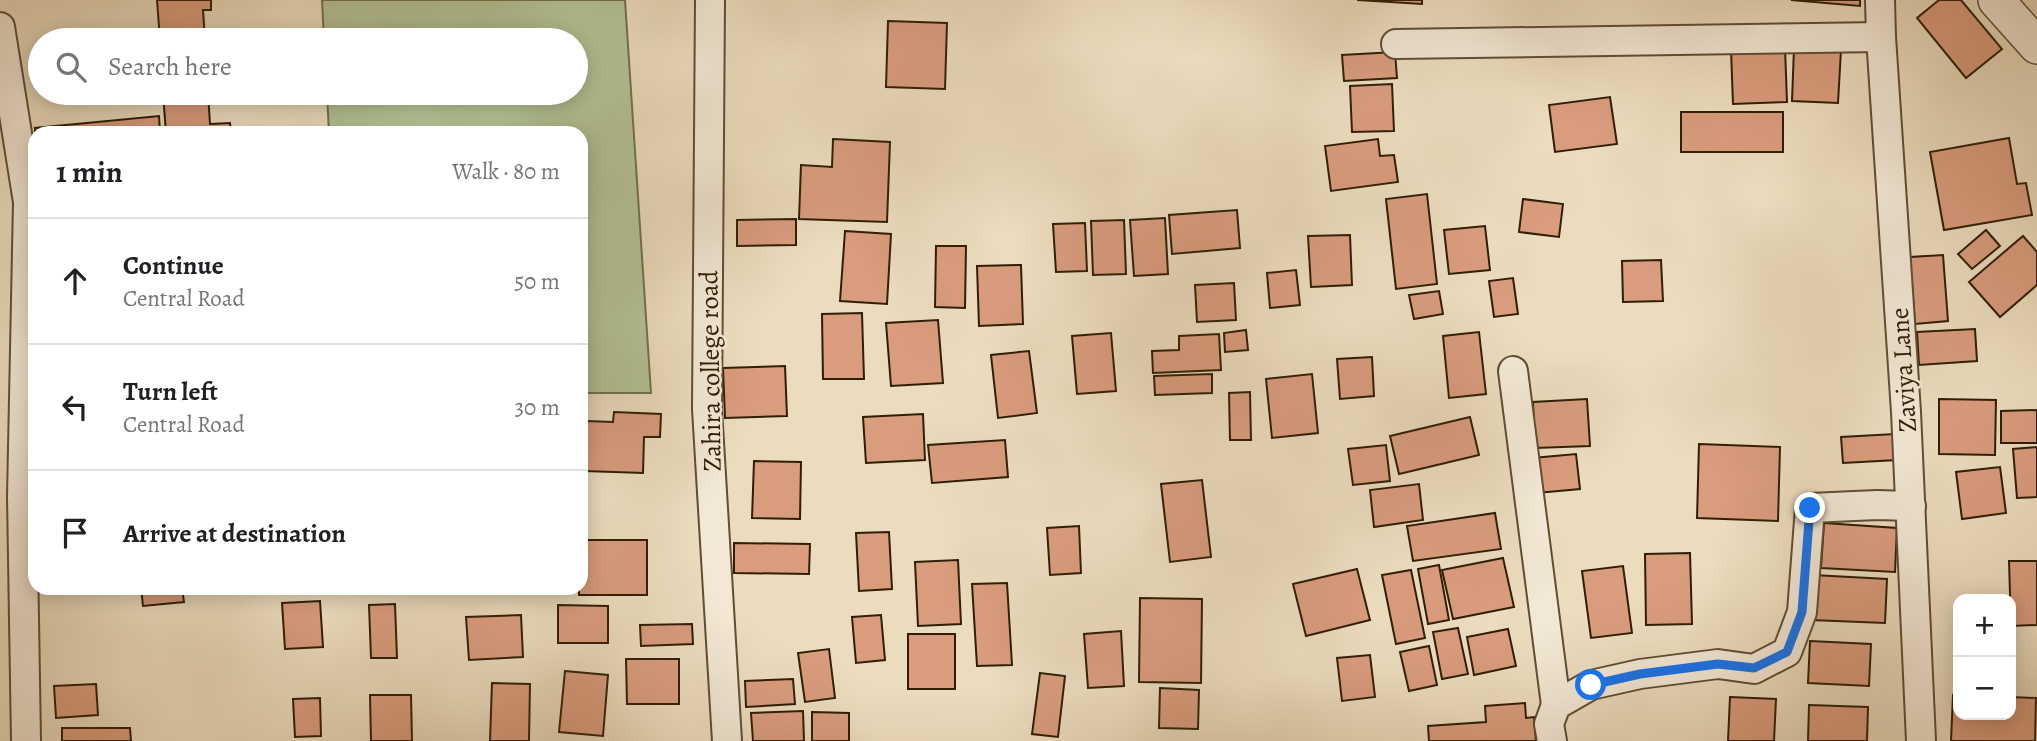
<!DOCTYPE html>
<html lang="en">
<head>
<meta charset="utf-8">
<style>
  body { margin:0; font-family:Alegreya,serif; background:#f6f6f6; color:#202124 }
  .controls { position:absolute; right:21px; bottom:21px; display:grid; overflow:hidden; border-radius:14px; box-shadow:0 4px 18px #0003 }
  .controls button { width:63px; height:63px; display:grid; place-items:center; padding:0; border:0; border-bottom:2px solid #e0e0e0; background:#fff; color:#202124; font:35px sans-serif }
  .stop { position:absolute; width:21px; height:21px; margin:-16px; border:5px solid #1a73e8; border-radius:50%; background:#fff }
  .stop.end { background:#1a73e8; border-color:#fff; box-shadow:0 2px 7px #0008 }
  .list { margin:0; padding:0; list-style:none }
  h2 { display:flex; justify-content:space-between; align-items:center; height:91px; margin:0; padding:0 28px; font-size:30px }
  h2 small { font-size:23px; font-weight:400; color:#757577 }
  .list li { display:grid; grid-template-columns:46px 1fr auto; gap:21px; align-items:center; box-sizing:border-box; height:126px; padding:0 28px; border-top:2px solid #e0e0e0 }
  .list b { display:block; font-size:26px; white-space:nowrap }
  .list p { margin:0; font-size:23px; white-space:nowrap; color:#757577 }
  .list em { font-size:23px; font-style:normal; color:#757577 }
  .icon { flex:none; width:38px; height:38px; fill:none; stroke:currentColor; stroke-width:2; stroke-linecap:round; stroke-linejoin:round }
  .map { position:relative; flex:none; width:2037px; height:741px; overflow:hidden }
  .search { position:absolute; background:#fff; box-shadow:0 4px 18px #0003; left:28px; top:28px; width:560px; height:77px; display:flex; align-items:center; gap:18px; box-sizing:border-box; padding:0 24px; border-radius:38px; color:#757577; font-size:26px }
  .panel { position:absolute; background:#fff; box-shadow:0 4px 18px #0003; left:28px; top:126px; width:560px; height:469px; border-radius:21px }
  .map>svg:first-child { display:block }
  .green { fill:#b3c295; stroke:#72704e; stroke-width:2 }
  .building { fill:#d99c7d; stroke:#301e06; stroke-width:2 }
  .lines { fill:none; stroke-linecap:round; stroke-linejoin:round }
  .minor-casing { stroke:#5f4e34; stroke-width:32 }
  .tertiary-casing { stroke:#5f4e34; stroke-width:38 }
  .minor { stroke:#f2e8d5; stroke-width:28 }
  .tertiary { stroke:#f2e8d5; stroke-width:35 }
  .route { stroke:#1a73e8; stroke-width:9 }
  .labels { text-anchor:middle; stroke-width:5; stroke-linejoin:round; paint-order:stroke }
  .street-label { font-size:26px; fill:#301e06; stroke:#f2e8d5 }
</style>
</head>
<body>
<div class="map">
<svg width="2037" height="741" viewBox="0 0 2037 741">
  <rect width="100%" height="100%" fill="#ebdcbe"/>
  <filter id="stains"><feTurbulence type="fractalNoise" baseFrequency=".00286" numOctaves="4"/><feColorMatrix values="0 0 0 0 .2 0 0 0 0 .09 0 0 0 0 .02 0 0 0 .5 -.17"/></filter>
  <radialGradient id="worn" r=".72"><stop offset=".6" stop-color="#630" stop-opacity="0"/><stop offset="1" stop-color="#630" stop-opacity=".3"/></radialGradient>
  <path class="green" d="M322,0h303l26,393h-70v-260h-252l-2,-40h249v-53h-252z"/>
  <g class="building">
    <path d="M157,0h54v10h-8l2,30h-45z"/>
    <path d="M1357,0h65v4z"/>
    <path d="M1791,0h69v6z"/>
    <path d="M1939,0h22l41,49 -36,29 -49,-60z"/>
    <path d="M888,21l59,2 -2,66 -59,-2z"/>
    <path d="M1785,48l2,54 -54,2 -2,-54z"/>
    <path d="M1794,48l47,2 -3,53 -46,-2z"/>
    <path d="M1395,52l2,26 -53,3 -2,-26z"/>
    <path d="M1392,84l2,47 -42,1 -2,-46z"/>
    <path d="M163,93h45l2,31 20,-1 1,10h-65z"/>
    <path d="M1610,97l7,47 -62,8 -6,-47z"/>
    <rect x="1681" y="112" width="102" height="40"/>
    <path d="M159,116l1,17h-125v-5z"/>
    <path d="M2009,138l8,46 9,-1 6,32 -88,15 -14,-78z"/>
    <path d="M833,139l57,3 -3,80 -88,-3 2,-54 31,2z"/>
    <path d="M1378,139l2,17 14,-1 4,27 -67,9 -6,-45z"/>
    <path d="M1427,194l10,90 -41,5 -10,-90z"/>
    <path d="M1523,199l40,5 -4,33 -40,-5z"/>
    <path d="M1237,210l3,38 -68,6 -3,-39z"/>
    <path d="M1165,218l3,56 -34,2 -4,-56z"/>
    <path d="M796,219v26l-59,1v-26z"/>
    <path d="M1124,220l2,54 -33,1 -2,-54z"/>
    <path d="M1085,223l2,48 -31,1 -3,-48z"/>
    <path d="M1485,226l5,44 -41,4 -5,-44z"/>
    <path d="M1986,230l14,16 -28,23 -14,-15z"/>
    <path d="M845,231l46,3 -4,70 -47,-3z"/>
    <path d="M1350,235l2,50 -41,2 -3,-51z"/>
    <path d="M2023,236l14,16v33l-37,32 -31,-35z"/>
    <path d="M936,246h30l-1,62 -30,-1z"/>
    <path d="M1943,255l5,66 -33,3 -5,-67z"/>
    <path d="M1661,260l2,41 -40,1 -1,-41z"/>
    <path d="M1021,265l2,59 -44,2 -2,-60z"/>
    <path d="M1296,270l4,35 -30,3 -3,-35z"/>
    <path d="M1513,278l5,36 -24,3 -5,-36z"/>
    <path d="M1234,283l2,37 -39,2 -2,-37z"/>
    <path d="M1439,291l4,23 -29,5 -5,-24z"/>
    <path d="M862,313l2,66h-41l-1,-65z"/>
    <path d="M938,320l5,63 -52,3 -5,-63z"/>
    <path d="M1975,329l2,32 -58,4 -2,-33z"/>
    <path d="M1246,330l2,20 -23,2 -1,-19z"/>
    <path d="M1479,332l7,62 -37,4 -6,-62z"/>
    <path d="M1111,333l5,58 -39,3 -5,-58z"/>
    <path d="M1219,334l2,36 -68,3 -1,-22 27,-1v-14z"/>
    <path d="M1029,351l8,62 -39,5 -7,-63z"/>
    <path d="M1372,357l2,39 -34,3 -3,-40z"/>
    <path d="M785,366l2,50 -62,2 -2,-50z"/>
    <path d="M1212,374v19l-57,2 -1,-19z"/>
    <path d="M1312,374l6,59 -46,5 -6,-59z"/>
    <path d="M1250,392l1,48h-21l-1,-47z"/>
    <path d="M1587,399l3,47 -55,2 -2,-46z"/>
    <path d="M1939,399l57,1 -1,55 -56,-1z"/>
    <path d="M2037,410v33h-36v-32z"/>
    <path d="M614,412l47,2 -1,23h-16l-1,36 -58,-2 2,-50 26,1z"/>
    <path d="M923,414l2,46 -59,3 -3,-46z"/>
    <path d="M1470,417l9,38 -80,19 -9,-38z"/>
    <path d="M1895,434l2,26 -54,3 -2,-26z"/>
    <path d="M1005,440l3,37 -76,6 -4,-38z"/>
    <path d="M1699,444l81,3 -2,74 -81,-3z"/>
    <path d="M1386,445l4,36 -37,4 -5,-36z"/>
    <path d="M2037,447v50l-20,1 -4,-49z"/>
    <path d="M1576,454l4,35 -43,4 -4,-35z"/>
    <path d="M754,461l47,1 -1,57 -48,-1z"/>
    <path d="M2000,467l6,46 -44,6 -6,-47z"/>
    <path d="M1202,480l9,77 -41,5 -9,-78z"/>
    <path d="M1419,484l4,36 -49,7 -4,-37z"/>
    <path d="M1495,513l6,36 -88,12 -6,-35z"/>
    <path d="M1824,523l73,5 -2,44 -74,-4z"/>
    <path d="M1079,526l2,47 -31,2 -3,-47z"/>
    <path d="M889,532l3,57 -33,2 -3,-58z"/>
    <path d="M581,540h66v55h-68v-7h2z"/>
    <path d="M734,543l76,1 -1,30 -75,-1z"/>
    <path d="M1690,553l2,71 -46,1 -1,-71z"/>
    <path d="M1503,558l11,49 -61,12 -11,-49z"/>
    <path d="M958,560l3,64 -43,2 -3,-64z"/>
    <path d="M2009,561h28v64l-26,1z"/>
    <path d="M1439,565l10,55 -21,4 -10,-55z"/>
    <path d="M1623,566l9,67 -41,5 -9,-67z"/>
    <path d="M1357,569l13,51 -64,16 -13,-52z"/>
    <path d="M1411,570l14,68 -29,6 -14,-69z"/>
    <path d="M1813,575l74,4 -2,44 -74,-3z"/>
    <path d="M1007,583l5,82 -35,1 -5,-82z"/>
    <path d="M141,588h41l2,14 -41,4z"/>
    <path d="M1140,598l62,1 -1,84 -62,-1z"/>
    <path d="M320,601l3,46 -38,2 -3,-46z"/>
    <path d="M395,604l2,54h-26l-2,-53z"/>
    <path d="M558,605l50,1v37h-50z"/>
    <path d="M521,615l2,42 -54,3 -3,-43z"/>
    <path d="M881,615l4,45 -29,3 -4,-46z"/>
    <path d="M692,624l1,20 -52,2 -1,-21z"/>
    <path d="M1458,628l10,46 -26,5 -9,-47z"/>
    <path d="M1508,629l8,37 -42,9 -7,-38z"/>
    <path d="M1121,631l3,55 -36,2 -4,-54z"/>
    <rect x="908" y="634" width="47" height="55"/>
    <path d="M1810,641l61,3 -2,42 -61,-3z"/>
    <path d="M1429,646l8,39 -28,6 -9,-39z"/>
    <path d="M829,649l6,49 -30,4 -7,-49z"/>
    <path d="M1370,655l5,42 -33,4 -5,-43z"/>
    <path d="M626,659h53v45h-52z"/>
    <path d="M565,671l43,4 -5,61 -44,-4z"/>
    <path d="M1040,673l25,3 -7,61 -26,-3z"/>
    <path d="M793,679l2,25 -49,3 -1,-26z"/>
    <path d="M492,683l38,1 -1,57h-39z"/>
    <path d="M96,684l2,31 -42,3 -2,-32z"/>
    <path d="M1160,688l39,2 -1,39 -39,-1z"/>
    <path d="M370,695h41l1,46h-41z"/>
    <path d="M1953,695h5v20h53v-18l25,1 -1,43h-84z"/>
    <path d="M1730,697l46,2 -2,42h-46z"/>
    <path d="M320,698l1,38 -26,1 -2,-38z"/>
    <path d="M1525,703l1,15 8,-1 2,24h-107l-1,-15 58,-4 -1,-16z"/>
    <path d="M1809,705l59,2 -1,34h-59z"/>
    <path d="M803,711l1,30h-51l-2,-28z"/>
    <path d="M812,712l37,1v28h-37z"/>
    <path d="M62,728h68l1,13h-69z"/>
  </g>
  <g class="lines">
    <g class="minor-casing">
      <g id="minor">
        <path d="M710,0l-3,409 20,332"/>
        <path d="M1880,0l1,37 25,375 15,329"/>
        <path d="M0,27l28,175 -6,295 4,244"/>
        <path d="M1396,44l485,-7"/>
        <path d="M1513,371l43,334"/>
        <path d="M1552,741l-3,-17 7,-19 35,-20 49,-11 78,-10 36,5 33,-17 15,-40 8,-104 67,-3 34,1"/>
      </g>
    </g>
    <g class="tertiary-casing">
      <path id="tertiary" d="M1996,0l41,46"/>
    </g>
    <use href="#minor" class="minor"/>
    <use href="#tertiary" class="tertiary"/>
  </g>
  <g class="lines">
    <path class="route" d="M1591,685l49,-11 78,-10 36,4 33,-16 15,-40 8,-104"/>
  </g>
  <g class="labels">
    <g class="street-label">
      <text transform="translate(1903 370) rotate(-94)" y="9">Zaviya Lane</text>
      <text transform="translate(710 371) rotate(-91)" y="9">Zahira college road</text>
    </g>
  </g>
  <rect width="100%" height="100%" filter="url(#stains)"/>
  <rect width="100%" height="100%" fill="url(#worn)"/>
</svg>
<div class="controls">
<button>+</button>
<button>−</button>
</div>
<div class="stop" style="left:1591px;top:685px"></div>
<div class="stop end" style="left:1810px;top:508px"></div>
<div class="search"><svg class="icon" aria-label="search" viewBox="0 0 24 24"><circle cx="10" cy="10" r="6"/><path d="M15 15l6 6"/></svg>Search here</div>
<section class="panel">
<h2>1 min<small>Walk · 80 m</small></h2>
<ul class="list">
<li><svg class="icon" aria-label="ahead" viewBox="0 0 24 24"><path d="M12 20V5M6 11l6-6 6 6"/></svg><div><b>Continue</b><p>Central Road</p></div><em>50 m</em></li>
<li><svg class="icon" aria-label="left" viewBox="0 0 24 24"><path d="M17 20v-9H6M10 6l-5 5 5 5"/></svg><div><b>Turn left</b><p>Central Road</p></div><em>30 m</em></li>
<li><svg class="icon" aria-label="arrive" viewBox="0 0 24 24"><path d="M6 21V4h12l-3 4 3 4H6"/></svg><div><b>Arrive at destination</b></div></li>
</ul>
</section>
</div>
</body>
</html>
